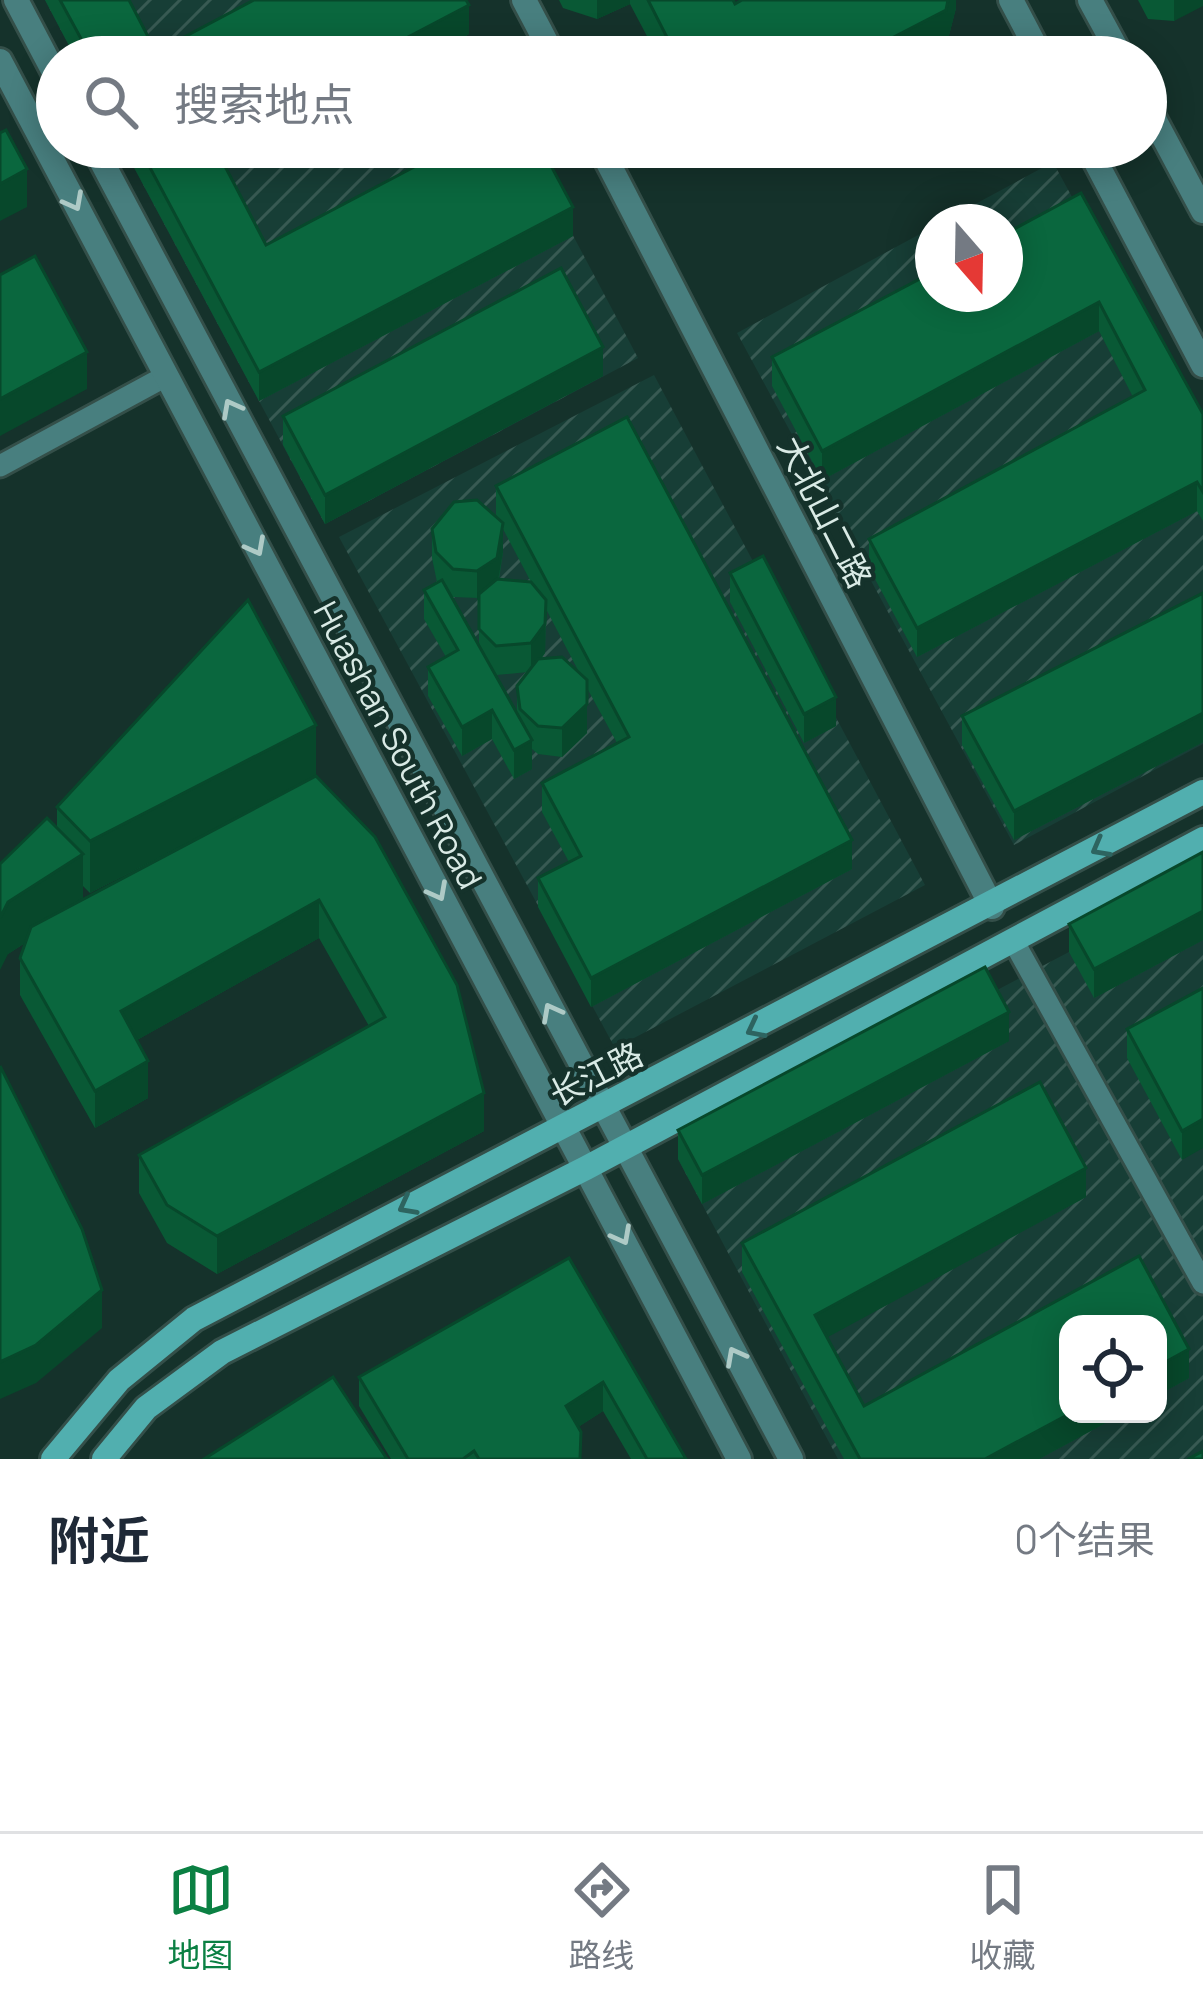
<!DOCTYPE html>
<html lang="zh">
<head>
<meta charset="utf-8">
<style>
  body { margin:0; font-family:Manrope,"Noto Sans SC",sans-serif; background:#f6f6f7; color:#1f2937 }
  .controls { position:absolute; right:36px; bottom:36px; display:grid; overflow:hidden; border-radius:24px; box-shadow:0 6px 30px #0003 }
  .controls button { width:108px; height:108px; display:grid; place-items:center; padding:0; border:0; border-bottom:3px solid #e0e1e3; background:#fff; color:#1f2937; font:60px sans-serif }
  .compass { position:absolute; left:915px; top:204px; width:108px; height:108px; border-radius:50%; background:#fff; box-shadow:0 6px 30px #0003; rotate:160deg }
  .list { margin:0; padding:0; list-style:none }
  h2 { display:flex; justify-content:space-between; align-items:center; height:156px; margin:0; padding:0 48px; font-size:51px }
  h2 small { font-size:39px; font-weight:400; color:#747a83 }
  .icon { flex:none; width:66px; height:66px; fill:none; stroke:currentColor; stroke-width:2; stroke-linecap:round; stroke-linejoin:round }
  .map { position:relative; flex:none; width:1203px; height:1459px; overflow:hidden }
  .search { position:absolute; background:#fff; box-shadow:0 6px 30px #0003; left:36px; right:36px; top:36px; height:132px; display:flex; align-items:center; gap:30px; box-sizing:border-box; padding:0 42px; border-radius:66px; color:#747a83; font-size:45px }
  .sheet { height:372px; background:#fff }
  nav { display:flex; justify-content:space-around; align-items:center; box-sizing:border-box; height:168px; border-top:3px solid #e0e1e3; background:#fff; font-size:33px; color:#747a83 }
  nav a { display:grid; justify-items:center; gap:6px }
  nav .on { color:#0b8043 }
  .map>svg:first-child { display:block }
  .industrial { fill:url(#industrial-furrows); fill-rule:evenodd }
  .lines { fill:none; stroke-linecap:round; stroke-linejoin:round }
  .minor-casing { stroke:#344f49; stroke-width:27 }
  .tertiary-casing { stroke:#344f49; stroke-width:30 }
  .secondary-casing { stroke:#344f49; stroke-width:30 }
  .minor { stroke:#487f7f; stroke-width:21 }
  .tertiary { stroke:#487f7f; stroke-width:24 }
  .secondary { stroke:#51afaf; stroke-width:24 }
  .wall { fill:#095935; fill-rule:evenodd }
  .shaded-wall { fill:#07482b }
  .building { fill:#0a673e; stroke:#07482b; stroke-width:3 }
  .oneway { stroke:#aecac6 }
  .oneway2 { stroke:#2d6460 }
  .labels { text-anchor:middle; stroke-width:9; stroke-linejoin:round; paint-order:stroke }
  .street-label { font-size:33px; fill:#d9eae5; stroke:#15322b }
</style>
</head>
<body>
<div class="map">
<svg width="1203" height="1459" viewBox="0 0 1203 1459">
  <defs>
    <pattern id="industrial-furrows" width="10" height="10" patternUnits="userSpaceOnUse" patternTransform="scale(3)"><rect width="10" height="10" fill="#173e36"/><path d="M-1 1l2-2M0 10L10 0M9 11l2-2" fill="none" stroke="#385a53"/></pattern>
  </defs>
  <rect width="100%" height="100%" fill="#15322b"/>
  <g class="industrial">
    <path d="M45,0h403l30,57h-403z"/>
    <path d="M123,147h403l112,211 -313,166z"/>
    <path d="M1053,162l150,276v306l-189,101 -277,-512 196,-106v67h72v-72h-63z"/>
    <path d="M654,375l271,510 -310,163 -276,-511z"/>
    <path d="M1203,881v578h-365l-160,-300zM1068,1324h90v90h-90z"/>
  </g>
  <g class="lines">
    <g class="minor-casing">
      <g id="minor">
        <path d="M0,466l166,-90"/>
        <path d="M1014,942l189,341"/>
      </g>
    </g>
    <g class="tertiary-casing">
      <g id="tertiary">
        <path d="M16,0l41,78"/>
        <path d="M524,0l30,57"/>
        <path d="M1011,0l30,57"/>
        <path d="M1090,0l31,57"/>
        <path d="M0,61l739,1398"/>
        <path d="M1146,104l57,107"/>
        <path d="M94,147l697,1312"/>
        <path d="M600,147l392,760"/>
        <path d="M1088,147l115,218"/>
      </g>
    </g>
    <g class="secondary-casing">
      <g id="secondary">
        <path d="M53,1459l66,-79 75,-61 1009,-527"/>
        <path d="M104,1459l42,-51 76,-56 364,-184 617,-329"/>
      </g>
    </g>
    <use href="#minor" class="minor"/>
    <use href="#tertiary" class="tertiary"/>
    <use href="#secondary" class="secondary"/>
  </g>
  <g class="wall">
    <path d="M45,0h84l27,52 313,-18 -44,23h-350z"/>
    <path d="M559,0h174l2,4 221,-4v8l-10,39 -19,10h-269l-28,-53 -33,15 -34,-11z"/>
    <path d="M1138,0h65l-29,21 -26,-2z"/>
    <path d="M123,147h131l-31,16 43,82 307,-9 -314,165z"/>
    <path d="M1081,193l122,221v107l-6,-10 -280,146 -48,-89v-29l264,-142 -34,-66 -277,149 -50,-94v-29z"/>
    <path d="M603,376l-278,148 -42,-79v-29z"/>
    <path d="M496,486l356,383 -261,138 -53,-100v-29l31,-16 -27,-50v-29l75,-40 -30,-55v45l-25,24 -24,-3 -6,-5v20l-18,10 -22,-40 -30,17 -34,-60v-29l18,-10 -22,-38v-29l13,-8 -5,-24v-29l66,-10 -2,-4zM503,529l28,53 -32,-3 4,-27zM450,594l3,3 26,1v47zM546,609l34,65 -39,-15 4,-6zM528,672l-11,14v26l-21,-37z"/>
    <path d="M730,573l106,153 -32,17 -74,-141z"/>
    <path d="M1203,593v149l-189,98 -52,-95v-29z"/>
    <path d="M316,776l168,355 -267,143 -50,-31 -28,-50v-38l230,-129 -50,-88 -182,102 11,58 -53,30 -75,-133v-37l5,-15 -17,11 49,-126v-21zM238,818l-155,82v-14l7,7z"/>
    <path d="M1203,852v88l-109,58 -25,-46v-28z"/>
    <path d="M1203,988l-21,172 -55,-102v-29z"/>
    <path d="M1009,1041l-307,163 -24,-45v-29z"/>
    <path d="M1040,1082l46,86v29l-259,140 37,69 275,-150 50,93v29l-31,17v-71h-90v90h54l-83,45h-195l-102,-187v-29z"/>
    <path d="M569,1258l117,201h-55l-28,-48 -25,16 3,32h-190l-32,-53v-29z"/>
  </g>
  <g class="shaded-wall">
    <path d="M597,0h33v4l-33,15z"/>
    <path d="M948,0h8v8l-10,39 -19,10h-72z"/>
    <path d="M1174,0h29v6l-29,15z"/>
    <path d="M469,5v29l-44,23h-55z"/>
    <path d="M211,147h43l-43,23z"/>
    <path d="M27,169v38l-27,14v-37z"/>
    <path d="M573,207v29l-314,165v-29z"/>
    <path d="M1099,302v29l-277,149v-29z"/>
    <path d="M603,347v29l-278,148v-29z"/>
    <path d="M87,352v37l-87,47v-37z"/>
    <path d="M1197,482v29l-280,146v-29z"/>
    <path d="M503,523v29l-6,34 -20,14v-29z"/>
    <path d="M546,600l-1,53 -14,19v-29z"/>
    <path d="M836,697v29l-32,17v-29z"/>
    <path d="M587,704v29l-25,24v-29z"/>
    <path d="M492,710v29l-30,17v-29z"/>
    <path d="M1203,713v29l-189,98v-29z"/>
    <path d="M316,725v52l-226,116v-52z"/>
    <path d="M532,740v29l-18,10v-29z"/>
    <path d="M852,840v29l-261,138v-29z"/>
    <path d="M83,854v52l-75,48 -8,16v-52l8,-16z"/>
    <path d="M319,900v38l-198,111v-38z"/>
    <path d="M1203,911v29l-109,58v-29z"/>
    <path d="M1009,1012v29l-307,163v-29z"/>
    <path d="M148,1061v37l-53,30v-37z"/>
    <path d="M484,1093v38l-267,143v-38z"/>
    <path d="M1203,1119v29l-21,12v-29z"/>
    <path d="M1086,1168v29l-271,147v-29z"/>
    <path d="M102,1290v38l-66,55 -36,16v-37z"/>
    <path d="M1189,1349v29l-31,17v-29z"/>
    <path d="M603,1382v29l-37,24v-29z"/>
    <path d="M1069,1414h53l-83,45h-54z"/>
  </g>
  <g class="building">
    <path d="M60,0h69l27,52 98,-52h212l3,5 -99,52h-279z"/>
    <path d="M648,0h85l2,4 7,-4h206l-2,10 -91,47h-178z"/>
    <path d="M6,130l21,39 -27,15v-51z"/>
    <path d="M139,147h76l51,98 186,-98h89l32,60 -314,165z"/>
    <path d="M1081,193l122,221v78l-6,-10 -280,146 -48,-89 276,-149 -46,-88 -277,149 -50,-94 161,-85v22h72v-60z"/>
    <path d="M35,256l52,96 -87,47v-124z"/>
    <path d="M561,268l42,79 -278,148 -42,-79z"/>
    <path d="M627,417l225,423 -261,138 -53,-100 43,-22 -39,-73 87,-46 -133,-251z"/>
    <path d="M477,500l26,23 -6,35 -20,13 -24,-2 -17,-17 -4,-23 22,-27z"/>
    <path d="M763,556l73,141 -32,17 -74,-141z"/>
    <path d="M497,579l34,3 15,18 -1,24 -14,19 -35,3 -17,-17v-35z"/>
    <path d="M442,580l90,160 -18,10 -22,-40 -30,17 -34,-60 30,-17 -34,-60z"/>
    <path d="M1203,593v120l-189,98 -52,-95z"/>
    <path d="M248,600l68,125 -226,116 -33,-34z"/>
    <path d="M562,657l25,23v24l-25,24 -24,-2 -18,-17 -3,-23 21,-27z"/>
    <path d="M316,776l59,61 82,148 27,108 -267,143 -50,-31 -28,-50 246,-138 -66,-117 -198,111 27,50 -53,30 -75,-133 11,-31z"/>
    <path d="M47,818l36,36 -75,48 -8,16v-54z"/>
    <path d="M1203,852v59l-109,58 -25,-45z"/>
    <path d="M985,967l24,45 -307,163 -24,-45z"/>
    <path d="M1203,988v131l-21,12 -55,-102z"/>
    <path d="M0,1066l82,163 20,61 -66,55 -36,17z"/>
    <path d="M1040,1082l46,86 -271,147 49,91 275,-150 50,93 -31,17v-42h-90l1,90 -84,45h-125l-118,-216z"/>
    <path d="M569,1258l117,201h-39l-44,-77 -37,24 15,26 -1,27h-101l-5,-8 -11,8h-55l-49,-82z"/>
    <path d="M333,1377l54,82h-183z"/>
    <path d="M1203,1451v8h-15z"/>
  </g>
  <defs><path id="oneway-chevron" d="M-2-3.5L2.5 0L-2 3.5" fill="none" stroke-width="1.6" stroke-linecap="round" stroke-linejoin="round" transform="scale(3)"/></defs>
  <g class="oneway">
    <use href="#oneway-chevron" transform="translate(74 202) rotate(62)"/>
    <use href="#oneway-chevron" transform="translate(231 408) rotate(-118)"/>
    <use href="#oneway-chevron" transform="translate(256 547) rotate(62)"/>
    <use href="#oneway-chevron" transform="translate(438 892) rotate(62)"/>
    <use href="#oneway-chevron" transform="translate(551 1012) rotate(-118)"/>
    <use href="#oneway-chevron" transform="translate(622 1236) rotate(62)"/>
    <use href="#oneway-chevron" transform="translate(735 1356) rotate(-118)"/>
  </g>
  <g class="oneway2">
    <use href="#oneway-chevron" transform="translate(1100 848) rotate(151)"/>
    <use href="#oneway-chevron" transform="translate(755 1029) rotate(153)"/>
    <use href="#oneway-chevron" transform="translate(407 1206) rotate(152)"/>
  </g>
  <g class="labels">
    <g class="street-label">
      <text transform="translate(825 512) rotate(63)" y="12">大北山二路</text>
      <text transform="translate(398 745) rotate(62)" y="12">Huashan South Road</text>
      <text transform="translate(596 1074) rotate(-27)" y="12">长江路</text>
    </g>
  </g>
</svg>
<div class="controls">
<button><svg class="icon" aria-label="locate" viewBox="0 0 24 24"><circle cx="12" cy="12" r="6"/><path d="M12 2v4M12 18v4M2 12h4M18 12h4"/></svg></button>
</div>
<svg class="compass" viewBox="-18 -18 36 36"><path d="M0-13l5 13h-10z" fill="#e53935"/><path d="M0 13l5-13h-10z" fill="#747a83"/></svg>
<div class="search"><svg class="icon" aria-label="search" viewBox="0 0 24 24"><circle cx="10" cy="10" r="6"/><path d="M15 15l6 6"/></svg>搜索地点</div>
</div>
<section class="sheet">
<h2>附近<small>0个结果</small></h2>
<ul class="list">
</ul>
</section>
<nav>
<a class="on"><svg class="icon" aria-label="map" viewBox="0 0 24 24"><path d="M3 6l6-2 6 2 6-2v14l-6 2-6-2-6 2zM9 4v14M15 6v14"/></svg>地图</a>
<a><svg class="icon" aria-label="directions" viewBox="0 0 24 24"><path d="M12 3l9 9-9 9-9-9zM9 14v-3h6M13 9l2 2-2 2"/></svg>路线</a>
<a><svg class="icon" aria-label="saved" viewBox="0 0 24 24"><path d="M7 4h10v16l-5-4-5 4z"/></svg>收藏</a>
</nav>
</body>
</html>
